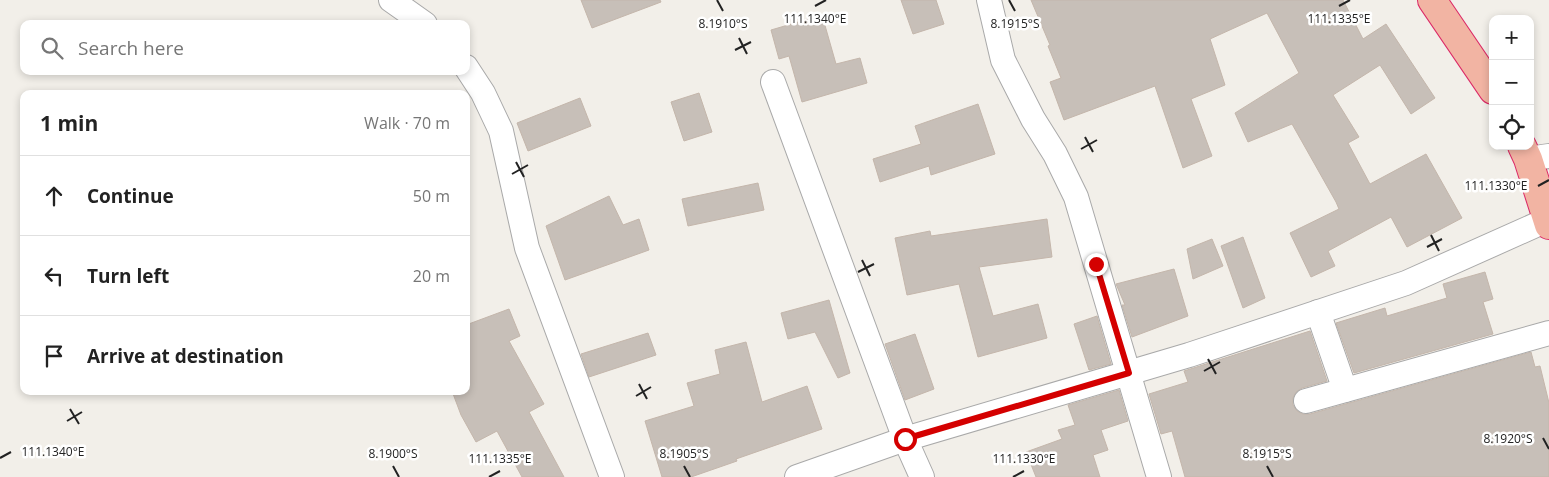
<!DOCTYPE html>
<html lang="en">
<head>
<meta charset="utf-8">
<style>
  body { margin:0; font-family:"Open Sans",sans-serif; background:#f2f2f2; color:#222 }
  .controls { position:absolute; right:15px; top:15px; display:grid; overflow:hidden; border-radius:10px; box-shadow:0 2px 8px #0003 }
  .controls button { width:45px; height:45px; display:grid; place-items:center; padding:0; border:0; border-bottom:1px solid #e0e0e0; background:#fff; color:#222; font:25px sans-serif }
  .stop { position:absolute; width:15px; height:15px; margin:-11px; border:4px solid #d40000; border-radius:50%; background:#fff }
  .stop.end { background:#d40000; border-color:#fff; box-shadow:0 1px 5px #0008 }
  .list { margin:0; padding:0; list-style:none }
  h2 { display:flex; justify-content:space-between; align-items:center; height:65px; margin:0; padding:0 20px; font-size:21px }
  h2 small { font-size:16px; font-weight:400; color:#767676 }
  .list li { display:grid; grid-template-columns:32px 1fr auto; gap:15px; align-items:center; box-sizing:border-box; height:80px; padding:0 20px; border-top:1px solid #e0e0e0 }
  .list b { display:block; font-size:19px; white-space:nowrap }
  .list em { font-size:16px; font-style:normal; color:#767676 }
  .icon { flex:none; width:28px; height:28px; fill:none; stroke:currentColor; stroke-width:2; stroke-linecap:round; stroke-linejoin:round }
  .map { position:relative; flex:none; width:1549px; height:477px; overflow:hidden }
  .search { position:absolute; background:#fff; box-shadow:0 2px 8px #0003; left:20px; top:20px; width:450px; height:55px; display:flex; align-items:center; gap:12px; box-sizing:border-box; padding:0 18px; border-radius:10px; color:#767676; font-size:19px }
  .panel { position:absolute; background:#fff; box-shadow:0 2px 8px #0003; left:20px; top:90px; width:450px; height:305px; border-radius:10px }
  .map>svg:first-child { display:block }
  .building { fill:#c7bfb8; stroke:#c4b6ab }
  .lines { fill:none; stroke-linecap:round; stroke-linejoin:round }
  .minor-casing { stroke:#a9a9a9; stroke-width:26 }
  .trunk-casing { stroke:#dc2a67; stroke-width:30 }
  .minor { stroke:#fff; stroke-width:24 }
  .trunk { stroke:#f2b4a3; stroke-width:28 }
  .route { stroke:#d40000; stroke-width:6 }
  .ticks { fill:none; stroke:#222; stroke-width:2 }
  .ticks-label { font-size:12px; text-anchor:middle; fill:#222; stroke:#fff; stroke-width:5; stroke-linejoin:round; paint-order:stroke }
</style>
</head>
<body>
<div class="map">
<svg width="1549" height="477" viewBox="0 0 1549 477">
  <rect width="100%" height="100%" fill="#f2efe9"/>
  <g class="building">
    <path d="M581,0h79l1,2 -69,26z"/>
    <path d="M901,0h35l8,24 -31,10z"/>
    <path d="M1031,0h312l20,39 23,-15 49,74 -24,16 -31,-49 -47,30 26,42 -11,6 22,41 56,-30 36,64 -55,29 -16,-30 -63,34 7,15 -24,11 -21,-44 49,-24 -3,-7 -44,-78 -44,18 -13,-29 64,-40 -32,-60 -57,26 15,46 -34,14 21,57 -29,12 -28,-82 -91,34 -14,-38 11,-4 -13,-32 2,-1z"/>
    <path d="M822,15l14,49 24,-6 7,25 -65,19 -13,-46 -10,3 -8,-29z"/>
    <path d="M699,93l13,39 -28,9 -13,-39z"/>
    <path d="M580,98l11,28 -63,25 -11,-28z"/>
    <path d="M978,104l17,50 -64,21 -2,-9 -49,16 -7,-23 48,-15 -6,-18z"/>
    <path d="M758,183l6,27 -76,16 -6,-27z"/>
    <path d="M609,196l14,29 16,-6 10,31 -84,30 -19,-54z"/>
    <path d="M1047,219l5,38 -73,10 14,49 45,-12 9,34 -69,19 -19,-73 -52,11 -12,-57 35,-7 1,5z"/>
    <path d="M1243,237l22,61 -22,10 -22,-62z"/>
    <path d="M1212,239l11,27 -30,13 -6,-30z"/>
    <path d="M1174,269l14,47 -56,21 -10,-32h3l-9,-21z"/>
    <path d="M1485,272l8,27 -10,3 10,32 -139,39 -18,-50 49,-15 2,8 60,-18 -4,-14z"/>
    <path d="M829,300l21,73 -12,5 -23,-46 -27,7 -7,-26z"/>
    <path d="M509,309l11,27 -11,5 35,63 -15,8 35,65h-42l-25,-46 -21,11 -15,-27 -9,-24h14v-66z"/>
    <path d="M1097,316l14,48 -22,6 -15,-46z"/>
    <path d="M1310,331l17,50 -25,7 -6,4 -3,6v7l4,6 6,3h7l221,-62 4,15 5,-1 9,37v74h-364l-13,-46 -11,3 -12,-40 39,-12 -4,-11z"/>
    <path d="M648,333l8,22 -67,22 -8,-23z"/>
    <path d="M915,334l19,55 -29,11 -20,-56z"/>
    <path d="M746,342l16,60 45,-16 15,43 -86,30 1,2 -46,16h-29l-17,-56 49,-15 -7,-23 33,-9 -5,-24z"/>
    <path d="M1119,390l9,31 -27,9 7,20 -15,5 7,22h-64l-10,-25 36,-13 -4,-9 17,-5 -7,-20z"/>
  </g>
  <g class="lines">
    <g class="minor-casing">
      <g id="minor">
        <path d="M391,0l34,24"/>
        <path d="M989,0l14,60 30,59 22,35 21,43 83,280"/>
        <path d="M466,67l17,26 18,38 26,117 85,229"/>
        <path d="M773,82l132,357 17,38"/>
        <path d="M1528,159l21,-3"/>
        <path d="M1318,312l27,78"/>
        <path d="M1306,401l243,-68"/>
        <path d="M797,477l108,-38 284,-84 217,-72 141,-63"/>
      </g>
    </g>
    <g class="trunk-casing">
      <g id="trunk">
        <path d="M1432,0l61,90"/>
        <path d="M1522,146l6,13 21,66"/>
      </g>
    </g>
    <use href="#minor" class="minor"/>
    <use href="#trunk" class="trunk"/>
  </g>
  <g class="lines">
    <path class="route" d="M905,439l224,-66 -33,-109"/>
  </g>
  <path class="ticks" d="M717,0l6,11M1009,0l6,11M815,6l11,-6M1339,6l11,-6M739,38l8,16M735,50l16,-8M1085,137l8,15M1081,149l16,-9M516,162l8,15M512,174l16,-9M1538,186l11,-6M1431,235l8,16M1427,247l15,-8M862,260l8,16M858,272l16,-8M1208,359l8,15M1204,371l16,-9M639,384l8,15M636,396l15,-9M70,409l9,15M67,421l15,-9M1543,438l6,11M0,458l11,-6M393,466l6,11M684,466l6,11M1267,466l6,11M489,477l11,-6M1013,477l11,-6"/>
  <g class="ticks-label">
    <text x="815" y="23">111.1340°E</text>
    <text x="1339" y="23">111.1335°E</text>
    <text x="723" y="28">8.1910°S</text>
    <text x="1015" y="28">8.1915°S</text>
    <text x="1496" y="190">111.1330°E</text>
    <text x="1508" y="443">8.1920°S</text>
    <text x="53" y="456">111.1340°E</text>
    <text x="393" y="458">8.1900°S</text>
    <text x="684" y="458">8.1905°S</text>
    <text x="1267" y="458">8.1915°S</text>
    <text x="500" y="463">111.1335°E</text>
    <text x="1024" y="463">111.1330°E</text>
  </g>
</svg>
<div class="controls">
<button>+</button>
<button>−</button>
<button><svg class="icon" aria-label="locate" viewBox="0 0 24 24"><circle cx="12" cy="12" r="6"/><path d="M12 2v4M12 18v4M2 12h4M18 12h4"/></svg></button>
</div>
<div class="stop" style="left:905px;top:439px"></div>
<div class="stop end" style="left:1096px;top:264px"></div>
<div class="search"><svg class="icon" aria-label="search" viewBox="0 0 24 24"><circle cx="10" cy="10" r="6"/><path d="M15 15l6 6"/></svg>Search here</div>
<section class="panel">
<h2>1 min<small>Walk · 70 m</small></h2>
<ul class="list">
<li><svg class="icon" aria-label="ahead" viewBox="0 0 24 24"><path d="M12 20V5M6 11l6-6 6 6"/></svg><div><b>Continue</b></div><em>50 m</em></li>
<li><svg class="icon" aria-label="left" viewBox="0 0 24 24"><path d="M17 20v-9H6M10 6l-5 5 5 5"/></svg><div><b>Turn left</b></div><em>20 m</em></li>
<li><svg class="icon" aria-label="arrive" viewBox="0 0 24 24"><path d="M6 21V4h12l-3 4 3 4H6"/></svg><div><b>Arrive at destination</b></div></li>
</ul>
</section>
</div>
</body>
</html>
